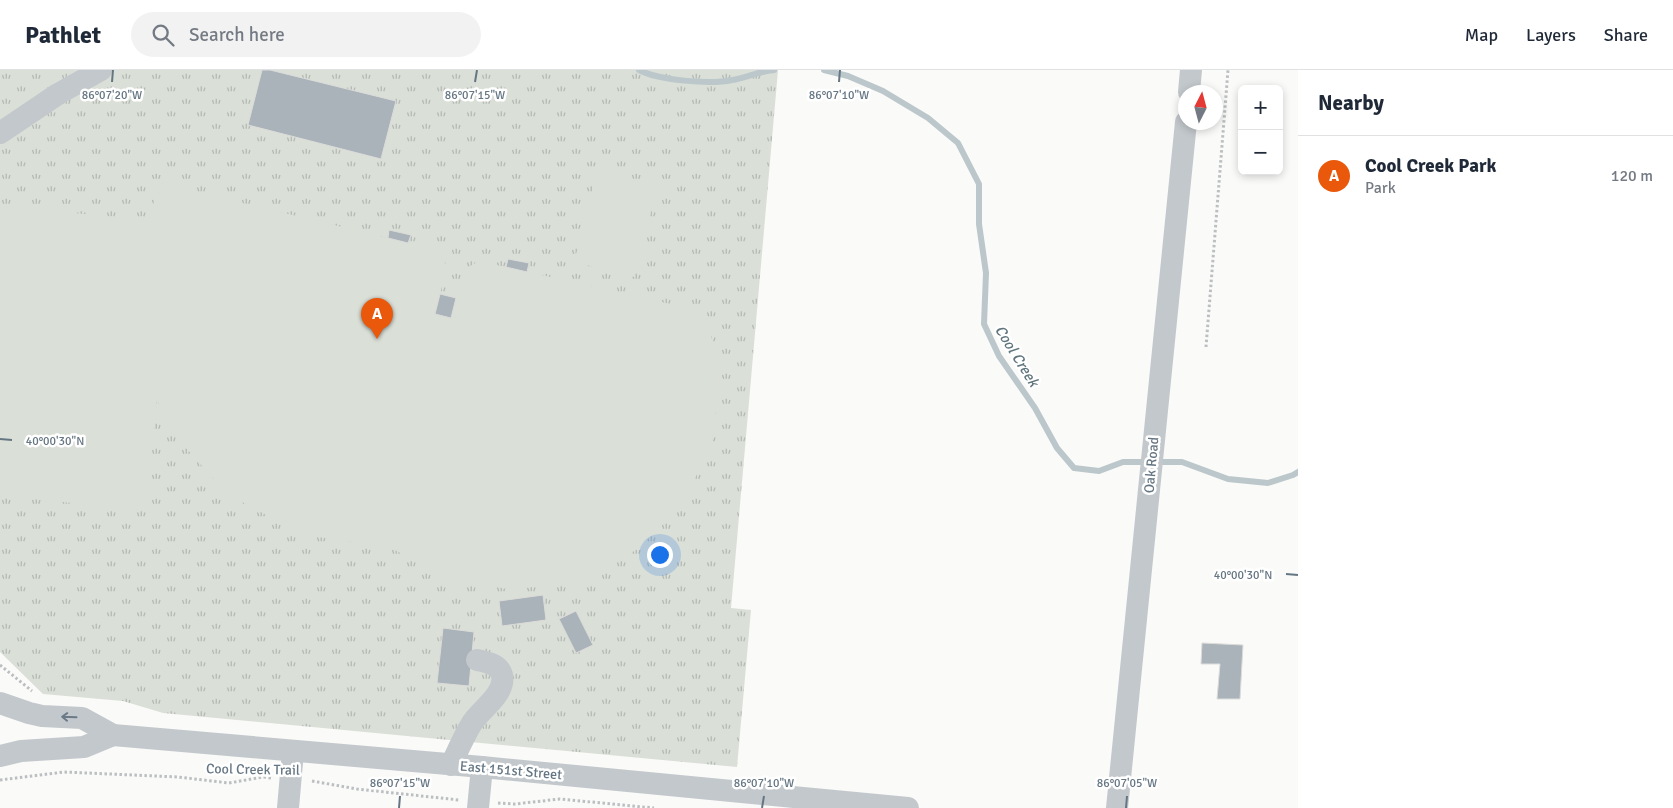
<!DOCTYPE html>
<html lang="en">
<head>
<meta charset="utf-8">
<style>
  body { margin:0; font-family:Signika,sans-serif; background:#f2f2f3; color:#1f2937 }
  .controls { position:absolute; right:15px; top:15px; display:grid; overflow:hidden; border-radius:8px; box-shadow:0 2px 8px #0003 }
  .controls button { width:45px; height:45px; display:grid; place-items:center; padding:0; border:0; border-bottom:1px solid #e0e1e3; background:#fff; color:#1f2937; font:25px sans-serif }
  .compass { position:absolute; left:1178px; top:15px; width:45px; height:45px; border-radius:50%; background:#fff; box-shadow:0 2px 8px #0003; rotate:6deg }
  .you { position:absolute; left:659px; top:484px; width:18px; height:18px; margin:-12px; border:4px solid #fff; border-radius:50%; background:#1a73e8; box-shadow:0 0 0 8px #1a73e833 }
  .badge { display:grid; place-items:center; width:32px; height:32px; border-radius:50%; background:#ea580c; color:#fff; font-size:16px; font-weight:700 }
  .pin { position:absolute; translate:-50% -41px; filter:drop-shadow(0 1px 2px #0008) }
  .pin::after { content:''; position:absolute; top:26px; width:18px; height:15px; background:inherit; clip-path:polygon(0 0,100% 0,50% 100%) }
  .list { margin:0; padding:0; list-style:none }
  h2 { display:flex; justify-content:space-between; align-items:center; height:65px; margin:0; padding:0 20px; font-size:21px }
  h2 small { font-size:16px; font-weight:400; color:#747a83 }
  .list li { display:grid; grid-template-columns:32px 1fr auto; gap:15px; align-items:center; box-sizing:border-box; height:80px; padding:0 20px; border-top:1px solid #e0e1e3 }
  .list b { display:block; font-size:19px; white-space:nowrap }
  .list p { margin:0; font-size:16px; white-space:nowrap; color:#747a83 }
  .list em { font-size:16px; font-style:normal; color:#747a83 }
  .icon { flex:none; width:28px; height:28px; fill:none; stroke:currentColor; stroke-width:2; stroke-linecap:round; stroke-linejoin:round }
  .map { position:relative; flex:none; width:1298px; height:738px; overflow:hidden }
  header { display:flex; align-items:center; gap:30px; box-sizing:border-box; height:70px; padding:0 25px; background:#fff; border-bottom:1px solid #e0e1e3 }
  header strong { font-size:24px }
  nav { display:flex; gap:28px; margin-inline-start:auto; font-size:18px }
  .search { width:350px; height:45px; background:#f2f2f3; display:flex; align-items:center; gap:12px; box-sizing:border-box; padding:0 18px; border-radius:28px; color:#747a83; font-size:19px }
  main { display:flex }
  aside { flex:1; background:#fff }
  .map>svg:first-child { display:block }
  .grass { fill:url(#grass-tufts) }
  .pitch { fill:#dadfd7 }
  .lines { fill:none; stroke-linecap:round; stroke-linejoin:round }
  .stream { stroke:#bbc7cb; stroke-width:6 }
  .building { fill:#aab3b9; stroke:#dcdcda }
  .path { stroke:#bbbfc2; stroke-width:3; stroke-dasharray:2.5 2.5; stroke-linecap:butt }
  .minor { stroke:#c3c8cc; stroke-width:22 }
  .oneway { stroke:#6a7a87 }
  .ticks { fill:none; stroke:#657683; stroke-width:2 }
  .labels { text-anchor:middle; stroke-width:5; stroke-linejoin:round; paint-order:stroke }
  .street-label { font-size:14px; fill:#657683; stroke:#fff }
  .water-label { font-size:15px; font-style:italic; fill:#60757c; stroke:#fff }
  .ticks-label { font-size:12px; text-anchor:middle; fill:#657683; stroke:#fff; stroke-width:5; stroke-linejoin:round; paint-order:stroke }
</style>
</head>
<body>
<header>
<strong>Pathlet</strong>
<div class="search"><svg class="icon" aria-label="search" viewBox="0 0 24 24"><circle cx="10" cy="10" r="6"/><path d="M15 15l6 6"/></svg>Search here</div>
<nav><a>Map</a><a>Layers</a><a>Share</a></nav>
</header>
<main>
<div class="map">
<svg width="1298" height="738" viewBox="0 0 1298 738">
  <defs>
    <pattern id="grass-tufts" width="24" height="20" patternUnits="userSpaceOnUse" patternTransform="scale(1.25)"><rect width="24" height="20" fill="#dadfd7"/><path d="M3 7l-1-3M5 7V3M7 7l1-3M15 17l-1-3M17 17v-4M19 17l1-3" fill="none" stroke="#b4b9b4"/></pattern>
  </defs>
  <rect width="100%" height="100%" fill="#fafaf8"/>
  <path class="grass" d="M0,0h778l-47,538 20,2 -14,157 -574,-54 -40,-12 -80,-7 -43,-42z"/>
  <g class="pitch">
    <path d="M598,100l60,15 -24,92 -60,-15z"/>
    <path d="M160,113l278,67 9,17 -12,47 15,4 13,-48 16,-9 227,51 14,64 -8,66 -28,60 -46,47 -59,31 -66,10 -65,-12 -59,-31 -85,-12 -77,-41 -57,-64 -13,-30 -12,110 -145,-14v-290l148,14z"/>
  </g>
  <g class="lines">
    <g class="stream">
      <path d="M639,0c19,10 71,15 93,10 14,-2 27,-9 42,-10"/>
      <path d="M824,0l24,6 35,15 45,27 30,25 21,41v40l7,49 -2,51 15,32 36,52 22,40 17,20 25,3 24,-9h59l46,17 40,4 25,-8 5,-3"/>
    </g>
  </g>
  <g class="building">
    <path d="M262,0h8l126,31 -15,58 -133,-34z"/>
    <path d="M389,160l22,5 -3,8 -20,-5z"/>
    <path d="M508,189l21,4 -2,9 -21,-5z"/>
    <path d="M440,224l16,4 -5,20 -16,-4z"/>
    <path d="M543,525l3,25 -44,6 -3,-25z"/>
    <path d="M576,541l17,34 -17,8 -17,-34z"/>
    <path d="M443,558l31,4 -5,54 -32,-3z"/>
    <path d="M1202,573l41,2 -3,54h-23l3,-35h-19z"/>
  </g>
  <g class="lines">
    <g class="path">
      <path d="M1206,277l22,-277"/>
      <path d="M0,595l32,26"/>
      <path d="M0,710l64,-8 114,5 51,6 34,-6 8,1"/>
      <path d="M312,711l45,8 102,11"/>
      <path d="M498,733l17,1 45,-5 94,9"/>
    </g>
    <g class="minor">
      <path d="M1189,22l2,-22"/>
      <path d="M0,63l58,-39 43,-24"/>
      <path d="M0,633l29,10 13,3 40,2 31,17 369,32 426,41"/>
      <path d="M0,686l21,-5 63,-4 29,-12"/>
      <path d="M451,695c7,-15 13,-29 21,-42 9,-14 34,-29 30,-48 -3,-11 -15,-13 -25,-15"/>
      <path d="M288,738l5,-57"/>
      <path d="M478,738l4,-41"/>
      <path d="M1117,738l69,-686"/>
    </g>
  </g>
  <defs><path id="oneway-shaft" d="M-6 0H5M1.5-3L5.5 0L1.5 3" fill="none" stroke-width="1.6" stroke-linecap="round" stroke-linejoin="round" transform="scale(1.25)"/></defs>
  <use class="oneway" href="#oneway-shaft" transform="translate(69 647) rotate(-178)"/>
  <path class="ticks" d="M112,12l1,-12M475,12l2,-12M839,12l1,-12M0,369l12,1M1286,504l12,1M399,738l1,-12M762,738l2,-12M1126,738l1,-12"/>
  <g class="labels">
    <g class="street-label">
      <text transform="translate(1151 395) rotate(-85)" y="5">Oak Road</text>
      <text transform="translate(253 699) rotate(1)" y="5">Cool Creek Trail</text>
      <text transform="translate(511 700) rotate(5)" y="5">East 151st Street</text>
    </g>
    <g class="water-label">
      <text transform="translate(1017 286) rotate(58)" y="5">Cool Creek</text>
    </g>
  </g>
  <g class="ticks-label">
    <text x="112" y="29">86°07'20"W</text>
    <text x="475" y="29">86°07'15"W</text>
    <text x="839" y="29">86°07'10"W</text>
    <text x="55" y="375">40°00'30"N</text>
    <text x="1243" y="509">40°00'30"N</text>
    <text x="400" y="717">86°07'15"W</text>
    <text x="764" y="717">86°07'10"W</text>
    <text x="1127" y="717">86°07'05"W</text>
  </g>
</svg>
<div class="controls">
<button>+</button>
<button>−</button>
</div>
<svg class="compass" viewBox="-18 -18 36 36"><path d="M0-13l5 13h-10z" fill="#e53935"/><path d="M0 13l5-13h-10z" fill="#747a83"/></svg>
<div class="you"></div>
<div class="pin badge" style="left:377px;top:269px">A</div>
</div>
<aside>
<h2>Nearby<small></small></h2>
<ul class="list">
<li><span class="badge">A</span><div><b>Cool Creek Park</b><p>Park</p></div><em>120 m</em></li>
</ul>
</aside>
</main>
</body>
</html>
